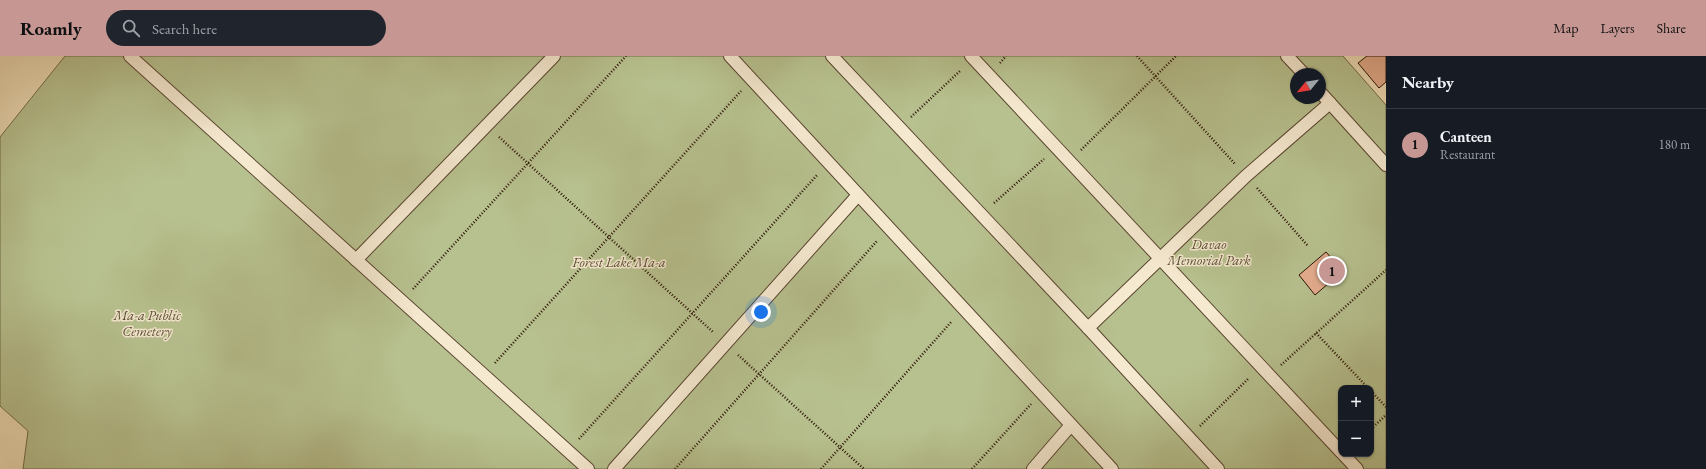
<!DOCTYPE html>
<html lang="en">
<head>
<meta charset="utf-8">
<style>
  body { margin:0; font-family:"EB Garamond",serif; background:#20242c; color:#f1f3f6 }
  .controls { position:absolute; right:12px; bottom:12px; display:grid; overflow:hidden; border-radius:8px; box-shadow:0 1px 3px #0004 }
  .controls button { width:36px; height:36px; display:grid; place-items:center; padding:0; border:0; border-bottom:1px solid #363941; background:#171b24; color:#f1f3f6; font:20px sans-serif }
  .compass { position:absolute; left:1290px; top:12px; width:36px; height:36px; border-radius:50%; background:#171b24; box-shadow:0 1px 3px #0004; rotate:240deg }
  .you { position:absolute; left:761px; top:256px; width:14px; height:14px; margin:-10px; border:3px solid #fff; border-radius:50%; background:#1a73e8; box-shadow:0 0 0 6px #1a73e833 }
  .badge { display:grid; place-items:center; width:26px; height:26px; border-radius:50%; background:#c59692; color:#111; font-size:13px; font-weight:700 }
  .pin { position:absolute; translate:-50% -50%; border:2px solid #fff; box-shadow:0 1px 4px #0006 }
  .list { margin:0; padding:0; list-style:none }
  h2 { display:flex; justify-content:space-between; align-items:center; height:52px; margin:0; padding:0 16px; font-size:17px }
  h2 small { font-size:13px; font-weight:400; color:#9ea1a6 }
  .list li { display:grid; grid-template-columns:26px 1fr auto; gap:12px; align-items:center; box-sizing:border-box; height:72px; padding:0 16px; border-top:1px solid #363941 }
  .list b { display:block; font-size:15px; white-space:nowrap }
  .list p { margin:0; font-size:13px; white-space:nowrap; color:#9ea1a6 }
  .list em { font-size:13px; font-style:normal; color:#9ea1a6 }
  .icon { flex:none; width:22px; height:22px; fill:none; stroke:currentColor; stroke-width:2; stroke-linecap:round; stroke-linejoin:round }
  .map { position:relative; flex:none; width:1386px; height:413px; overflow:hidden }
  header { display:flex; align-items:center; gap:24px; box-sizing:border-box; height:56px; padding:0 20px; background:#c59692; color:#111 }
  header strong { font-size:19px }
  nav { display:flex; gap:22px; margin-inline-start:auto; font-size:14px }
  .search { width:280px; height:36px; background:#20242c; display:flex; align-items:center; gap:10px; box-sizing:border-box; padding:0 14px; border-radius:22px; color:#9ea1a6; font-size:15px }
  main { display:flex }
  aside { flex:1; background:#171b24 }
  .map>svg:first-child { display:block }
  .green { fill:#b7c18f; stroke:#706a4a; fill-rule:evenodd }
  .building { fill:#e4ad8f; stroke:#291204 }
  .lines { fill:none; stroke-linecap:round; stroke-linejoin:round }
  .lane-casing { stroke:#5a4530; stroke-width:14 }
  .path { stroke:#291204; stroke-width:2.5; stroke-dasharray:1 2; stroke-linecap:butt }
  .lane { stroke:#f5e9d0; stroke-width:12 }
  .labels { text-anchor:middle; stroke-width:3; stroke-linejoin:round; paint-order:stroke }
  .park-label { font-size:14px; font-style:italic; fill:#5b4f35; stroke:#f5e9d0 }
</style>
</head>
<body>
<header>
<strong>Roamly</strong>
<div class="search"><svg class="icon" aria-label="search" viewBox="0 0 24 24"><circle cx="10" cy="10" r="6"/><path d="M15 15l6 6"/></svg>Search here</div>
<nav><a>Map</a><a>Layers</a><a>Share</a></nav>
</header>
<main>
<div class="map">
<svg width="1386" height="413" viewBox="0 0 1386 413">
  <rect width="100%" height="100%" fill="#efddb6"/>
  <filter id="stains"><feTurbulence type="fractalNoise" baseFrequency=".005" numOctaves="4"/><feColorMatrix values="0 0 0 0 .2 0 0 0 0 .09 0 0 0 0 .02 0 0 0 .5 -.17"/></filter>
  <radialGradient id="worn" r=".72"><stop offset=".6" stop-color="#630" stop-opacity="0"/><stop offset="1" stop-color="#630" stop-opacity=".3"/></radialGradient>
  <path class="green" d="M65,0h1278l43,49v364h-1363l5,-38 -28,-25v-269zM1296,18h24v24h-24zM1341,332h30v66h-30z"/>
  <g class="building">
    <path d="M1367,0h19v26l-7,6 -21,-25z"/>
    <path d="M1326,196l17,19 -28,24 -16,-20z"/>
  </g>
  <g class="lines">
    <g class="lane-casing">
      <g id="lane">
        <path d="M130,0l458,413"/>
        <path d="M730,0l382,413"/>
        <path d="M832,0l256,272 130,141"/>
        <path d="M971,0l370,396"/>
        <path d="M1287,0l17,18"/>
        <path d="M1320,36l66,73"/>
        <path d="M356,204l198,-204"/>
        <path d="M1088,272l158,-152 84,-73"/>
        <path d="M1343,398l14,15"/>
        <path d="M614,413l244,-274"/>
        <path d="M1033,413l38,-44"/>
      </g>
    </g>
    <g class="path">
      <path d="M1137,0l98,108"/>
      <path d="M1000,7l6,-7"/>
      <path d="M911,61l50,-47"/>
      <path d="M499,81l215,196"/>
      <path d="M1081,94l95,-94"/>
      <path d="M1257,132l51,58"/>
      <path d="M994,147l50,-44"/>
      <path d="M413,233l213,-233"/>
      <path d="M1316,277l52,55"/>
      <path d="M738,299l126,114"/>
      <path d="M495,307l246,-272"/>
      <path d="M1281,309l105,-95"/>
      <path d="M1371,335l15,16"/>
      <path d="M1200,370l49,-48"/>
      <path d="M1371,373l15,-14"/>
      <path d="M579,383l239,-265"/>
      <path d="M675,413l202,-228"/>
      <path d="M821,413l131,-148"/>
      <path d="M972,413l59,-65"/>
    </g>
    <use href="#lane" class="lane"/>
  </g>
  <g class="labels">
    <g class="park-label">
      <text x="1209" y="193">Davao<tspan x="1209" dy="16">Memorial Park</tspan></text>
      <text x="619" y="211">Forest Lake Ma-a</text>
      <text x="147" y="264">Ma-a Public<tspan x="147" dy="16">Cemetery</tspan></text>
    </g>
  </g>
  <rect width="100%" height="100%" filter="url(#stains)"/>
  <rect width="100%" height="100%" fill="url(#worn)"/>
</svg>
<div class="controls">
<button>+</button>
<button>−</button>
</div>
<svg class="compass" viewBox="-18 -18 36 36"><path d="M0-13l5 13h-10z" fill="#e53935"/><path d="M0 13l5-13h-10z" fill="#9ea1a6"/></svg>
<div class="you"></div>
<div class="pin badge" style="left:1332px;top:215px">1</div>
</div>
<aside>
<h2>Nearby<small></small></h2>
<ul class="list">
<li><span class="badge">1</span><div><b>Canteen</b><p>Restaurant</p></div><em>180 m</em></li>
</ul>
</aside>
</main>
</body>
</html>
